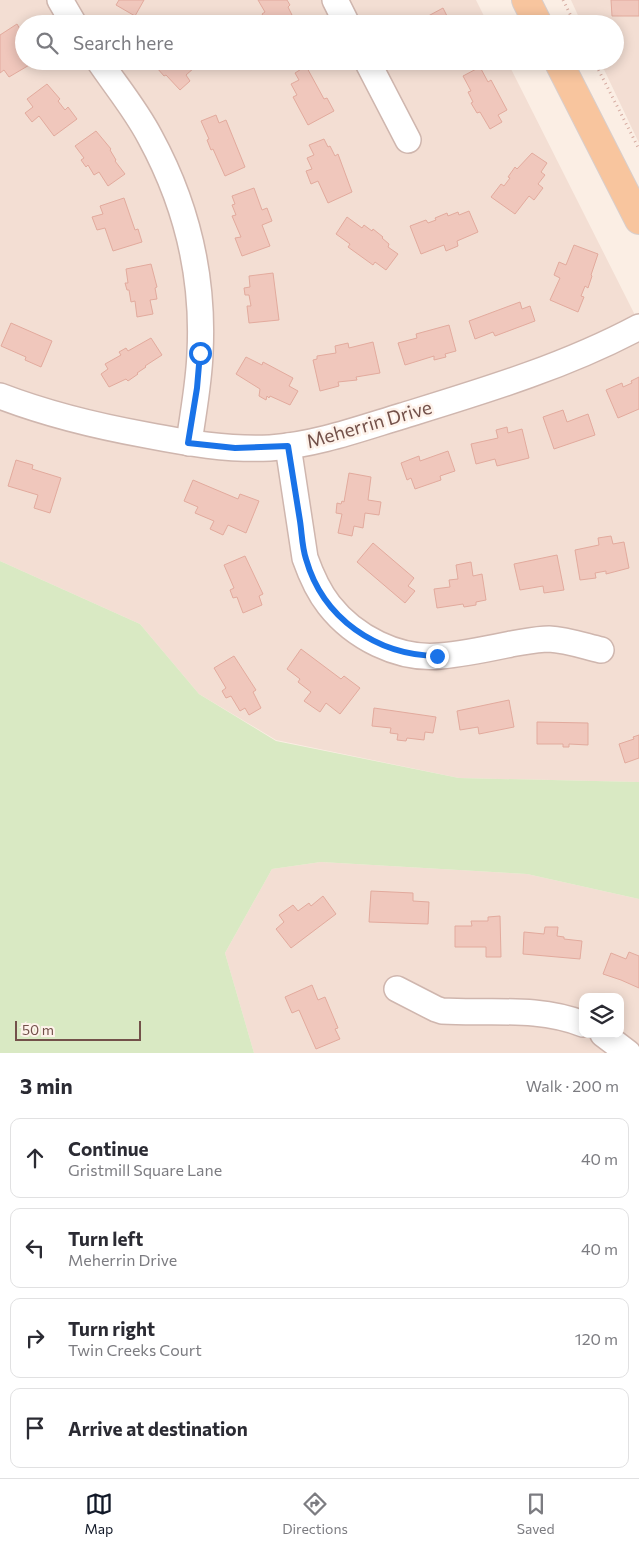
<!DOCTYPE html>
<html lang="en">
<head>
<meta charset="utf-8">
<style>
  body { margin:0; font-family:Commissioner,sans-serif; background:#f2f2f3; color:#2b2b33 }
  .controls { position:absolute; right:15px; bottom:15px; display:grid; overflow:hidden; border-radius:10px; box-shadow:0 2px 12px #0003 }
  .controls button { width:45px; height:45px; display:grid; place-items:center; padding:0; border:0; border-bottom:1px solid #e1e1e2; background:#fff; color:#2b2b33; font:25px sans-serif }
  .scale { position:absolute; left:15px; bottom:12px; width:126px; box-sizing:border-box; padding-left:5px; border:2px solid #73514a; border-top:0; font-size:14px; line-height:18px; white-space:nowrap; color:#73514a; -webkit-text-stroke:4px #fef2ea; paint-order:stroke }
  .stop { position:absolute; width:15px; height:15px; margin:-11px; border:4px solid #1a73e8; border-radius:50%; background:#fff }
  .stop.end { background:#1a73e8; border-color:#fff; box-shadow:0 1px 5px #0008 }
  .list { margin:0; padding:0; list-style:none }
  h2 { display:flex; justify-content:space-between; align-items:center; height:65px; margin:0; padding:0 20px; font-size:21px }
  h2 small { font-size:16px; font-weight:400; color:#7c7c81 }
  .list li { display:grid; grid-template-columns:32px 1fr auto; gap:15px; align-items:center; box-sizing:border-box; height:80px; margin:0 10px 10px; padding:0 10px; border:1px solid #e1e1e2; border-radius:10px }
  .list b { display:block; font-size:19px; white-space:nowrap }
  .list p { margin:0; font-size:16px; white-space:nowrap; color:#7c7c81 }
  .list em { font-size:16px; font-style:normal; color:#7c7c81 }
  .icon { flex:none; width:28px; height:28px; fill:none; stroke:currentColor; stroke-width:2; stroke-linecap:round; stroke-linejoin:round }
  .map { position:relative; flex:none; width:639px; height:1053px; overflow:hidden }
  .search { position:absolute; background:#fff; box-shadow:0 2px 12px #0003; left:15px; right:15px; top:15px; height:55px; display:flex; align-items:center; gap:12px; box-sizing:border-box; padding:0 18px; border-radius:28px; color:#7c7c81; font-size:19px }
  .sheet { height:425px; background:#fff }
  nav { display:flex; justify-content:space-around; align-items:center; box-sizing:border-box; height:70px; border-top:1px solid #e1e1e2; background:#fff; font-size:14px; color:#7c7c81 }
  nav a { display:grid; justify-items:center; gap:2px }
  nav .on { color:#111827 }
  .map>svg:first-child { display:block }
  .residential { fill:#f3ded3; fill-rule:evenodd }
  .green { fill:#d9e9c3 }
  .building { fill:#f0c7bc; stroke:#e2aa9d }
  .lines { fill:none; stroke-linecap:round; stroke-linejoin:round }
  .minor-casing { stroke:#cfb6ae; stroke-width:28 }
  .major-casing { stroke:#d8cecc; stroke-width:30 }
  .path { stroke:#d5aaa0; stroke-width:3; stroke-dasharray:1 4; stroke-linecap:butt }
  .minor { stroke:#fff; stroke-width:25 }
  .major { stroke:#f8c59e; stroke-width:28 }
  .route { stroke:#1a73e8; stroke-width:6 }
  .labels { text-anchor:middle; stroke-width:5; stroke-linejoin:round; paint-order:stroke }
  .street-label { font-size:19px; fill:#73514a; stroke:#fef2ea }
</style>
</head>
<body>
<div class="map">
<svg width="639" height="1053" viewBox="0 0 639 1053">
  <rect width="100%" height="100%" fill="#fbeee4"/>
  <g class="residential">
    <path d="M0,0h476l12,24h-464v37h483l132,262v459l-180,-4 -183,-38 -77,-46 -59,-70 -140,-63z"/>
    <path d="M571,0h68v143l-39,-82h15v-37h-33z"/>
    <path d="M321,862l206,12 112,25v154h-385l-29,-100 47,-84zM583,997h37v37h-37z"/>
  </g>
  <path class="green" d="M0,561l140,63 59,70 77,47 183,37 180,4v117l-112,-25 -206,-12 -49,7 -47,84 29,100h-254z"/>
  <g class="building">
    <path d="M119,0h25l-9,16 -19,-11z"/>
    <path d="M258,0h29l3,5 -2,2 4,8 -2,1 4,8h-23l-3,-5 -2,2 -4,-7 3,-2z"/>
    <path d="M611,0h28v16h-27z"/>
    <path d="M443,8l8,16h-30l-2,-3z"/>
    <path d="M17,24l7,12v25h5l2,3 -22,13 -5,-7 -4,3v-38z"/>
    <path d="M157,61h32l5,7 -8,7 4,6 -10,9 -14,-15 -2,1 -7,-8 3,-3z"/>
    <path d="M306,66l18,33 3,-1 7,13 -26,14 -15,-28 4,-2 -6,-11 8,-4 -4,-7z"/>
    <path d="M480,67l8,15 3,-2 16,30 -9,5 4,7 -12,7 -10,-17 -3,1 -6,-10 2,-1 -5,-10 3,-1 -8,-15z"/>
    <path d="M47,84l13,15 -2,2 7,9 3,-3 9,12 -23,17 -15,-20 -7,6 -7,-9 8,-6 -6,-8z"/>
    <path d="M216,115l3,8 7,-3 19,47 -20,9 -12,-27 -2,1 -4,-10 2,-1 -8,-18z"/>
    <path d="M96,131l15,18 -1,1 6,10 -1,1 10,13 -17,12 -9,-14 -5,3 -6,-10 -2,2 -5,-7 3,-2 -9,-12z"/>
    <path d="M324,139l4,8 2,-1 5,10 3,-2 14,38 -24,11 -10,-22 -7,3 -5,-13 6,-2 -5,-11 7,-3 -5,-10z"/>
    <path d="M532,153l15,10 -6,9 4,3 -7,9 5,4 -9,12 -5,-4 -14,18 -24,-17 10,-13 3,2 6,-8 -2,-1 7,-10 2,2z"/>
    <path d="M254,188l8,22 5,-2 5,13 -10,4 8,21 -28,10 -7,-18 6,-1 -9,-21 4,-1 -4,-10 3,-1 -3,-8z"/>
    <path d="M124,198l11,32 3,-1 4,13 -29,9 -8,-23 -8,2 -5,-13 11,-3 -3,-8z"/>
    <path d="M469,211l9,21 -21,9 1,5 -12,5 -2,-6 -23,9 -11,-28 16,-6 2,3 8,-3 -1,-2 12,-5 1,3 10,-4 1,3z"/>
    <path d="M347,217l15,11 2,-3 8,6 1,-2 10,8 -1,1 7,6 -1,3 10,7 -12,16 -11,-8 -2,3 -25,-18 2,-3 -14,-10z"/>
    <path d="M574,245l24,9 -7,21 1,1 -4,12 -3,-2 -4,10 3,1 -6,15 -28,-12 10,-22 -6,-3 5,-13 7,3z"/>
    <path d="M151,264l6,23 -2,1 2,11 -7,1 3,14 -16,3 -2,-16 -4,1 -2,-12h-2l-2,-7h3l-2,-14z"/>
    <path d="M273,273l6,47 -30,3 -2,-17h4l-2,-11h-4l-1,-7 6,-1 -1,-11z"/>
    <path d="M520,302l2,7 8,-3 5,15 -40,15 -2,-4 -18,7 -6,-18z"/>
    <path d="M11,323l41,18 -11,26 -16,-7 1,-3 -25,-11z"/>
    <path d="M449,325l7,26 -11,3 1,3 -12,3v-4l-29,9 -7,-22 19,-5 -1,-4z"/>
    <path d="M151,338l11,17 -17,11 1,1 -9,6 1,1 -10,7 -2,-2 -17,8 -8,-13 7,-5 -3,-5 16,-9 -2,-3 7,-4 2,3z"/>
    <path d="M373,342l7,31 -24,4 1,3 -19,2 1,4 -19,5 -7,-31 4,-1v-3l19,-3 -1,-7 13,-3 1,5z"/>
    <path d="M246,357l16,8 1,-3 30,16 -4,8 9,5 -8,14 -20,-9 -1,2 -2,-2 -1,4 -7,-4 1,-7 -24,-15z"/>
    <path d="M639,377v32l-21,9 -12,-28 16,-7 1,4 9,-4 -1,-2z"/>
    <path d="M563,410l4,12 21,-8 7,21 -41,14 -11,-32z"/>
    <path d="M507,427l1,6 14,-4 7,29 -32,8 -2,-7 -19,5 -5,-20 27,-6 -2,-8z"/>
    <path d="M448,451l7,20 -15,5 1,4 -26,9 -4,-11 -4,2 -6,-17 18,-7 1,5z"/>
    <path d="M16,460l17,5 -1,4 29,9 -11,35 -16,-5 4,-13 -30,-9z"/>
    <path d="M349,473l22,4 -3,23 13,2 -2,13 -14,-2 -2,15 -9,-2 -2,10 -14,-3 4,-19 -6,-1 1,-10 4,1 1,-3 2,1z"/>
    <path d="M193,480l45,19 2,-5 19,7 -13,32 -18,-8 -5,10 -13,-6 4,-8 -19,-8 3,-6 -14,-6z"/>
    <path d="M611,536l2,8 11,-2 5,26 -23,6v-3l-11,2 1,5 -16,2 -5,-30 24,-5 -1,-7z"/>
    <path d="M373,543l41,35 -6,8 7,5 -10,12 -48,-41z"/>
    <path d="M557,555l7,35 -20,3 -1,-7 -23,4 -6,-26z"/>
    <path d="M245,556l18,38 -4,2 3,9 -19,8 -6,-16 -4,1 -3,-8 4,-2 -10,-23z"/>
    <path d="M471,562l2,14 9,-2 4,26 -10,2v3l-12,2 -1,-3 -26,4 -3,-19 16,-2 -1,-7 9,-1 -2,-14z"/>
    <path d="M301,649l40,30 3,-3 16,12 -20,26 -14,-11 -6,9 -16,-11 7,-9 -13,-10 2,-3 -13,-10z"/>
    <path d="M234,656l22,34 -3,2 8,16 -12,7 -4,-7 -5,3 -9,-15 -5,2 -4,-7 4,-3 -12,-20z"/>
    <path d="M509,700l5,27 -35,7 -1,-7 -18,3 -3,-19z"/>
    <path d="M374,708l62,9 -3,16 -8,-1 -1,8 -17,-2 -1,3 -9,-1 1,-6 -8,-1 1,-5 -19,-2z"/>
    <path d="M537,722l51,1v22l-19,-1v3h-6v-3h-26z"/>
    <path d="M639,735v23l-14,5 -6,-19 15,-5 -1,-2z"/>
    <path d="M371,891l42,2v8l16,1 -1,22 -59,-2z"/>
    <path d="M323,896l13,18 -45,34 -15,-19 8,-7 -5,-7 14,-10 5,6 11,-8 2,3z"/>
    <path d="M500,916l1,41h-15v-10h-31v-21h17l-1,-5h17v-4z"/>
    <path d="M545,927h13l-1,9 7,1v2l18,2 -2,18 -57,-5 1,-22 20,2z"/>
    <path d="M629,952l10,4v32l-18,-8 -18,-6 8,-21 15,6z"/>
    <path d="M312,985l6,15 7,-3 13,31 -3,1 5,10 -24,10 -17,-39 -7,3 -7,-16z"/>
  </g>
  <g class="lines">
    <g class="minor-casing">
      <g id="minor">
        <path d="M60,0l14,24"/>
        <path d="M335,0l12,24"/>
        <path d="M99,61c17,25 37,49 51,76 36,66 54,140 50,216 -1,30 -7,60 -11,90"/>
        <path d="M367,61l41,79"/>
        <path d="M0,396c47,18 96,30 146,39 41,8 82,15 124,13 45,-3 89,-19 132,-32 81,-25 162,-49 237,-89"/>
        <path d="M288,446l17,112c6,17 13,33 24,47 25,32 69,55 111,51 24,-2 47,-7 71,-12 13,-2 26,-5 38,-5 18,1 35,7 52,11"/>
        <path d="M397,989l39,20 6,2c48,3 95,-5 141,13"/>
        <path d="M603,1034l25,19"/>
      </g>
    </g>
    <g class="major-casing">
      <g id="major">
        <path d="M526,0l12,24"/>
        <path d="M558,61l81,159"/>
      </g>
    </g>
    <g class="path">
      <path d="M563,0l12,24"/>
      <path d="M594,61l45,88"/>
    </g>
    <use href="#minor" class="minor"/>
    <use href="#major" class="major"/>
  </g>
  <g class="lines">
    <path class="route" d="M200,353l-3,35 -9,55 47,5 53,-2c4,25 8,50 12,75 2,13 2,26 6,38 17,60 71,96 131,97"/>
  </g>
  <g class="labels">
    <g class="street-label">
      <text transform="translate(369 424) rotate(-16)" y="7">Meherrin Drive</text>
    </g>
  </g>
</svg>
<div class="controls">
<button><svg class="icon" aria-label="layers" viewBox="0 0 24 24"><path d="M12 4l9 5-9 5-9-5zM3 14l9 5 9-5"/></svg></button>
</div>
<div class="scale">50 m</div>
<div class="stop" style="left:200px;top:353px"></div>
<div class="stop end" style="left:437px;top:656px"></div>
<div class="search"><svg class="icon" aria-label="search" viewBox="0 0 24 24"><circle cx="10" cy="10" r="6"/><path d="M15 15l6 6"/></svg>Search here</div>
</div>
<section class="sheet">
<h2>3 min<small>Walk · 200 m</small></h2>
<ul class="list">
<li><svg class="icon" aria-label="ahead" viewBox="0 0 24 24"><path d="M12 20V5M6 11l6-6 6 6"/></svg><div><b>Continue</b><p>Gristmill Square Lane</p></div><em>40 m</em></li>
<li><svg class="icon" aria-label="left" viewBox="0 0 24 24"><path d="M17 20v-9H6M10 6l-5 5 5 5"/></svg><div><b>Turn left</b><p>Meherrin Drive</p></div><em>40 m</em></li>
<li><svg class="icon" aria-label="right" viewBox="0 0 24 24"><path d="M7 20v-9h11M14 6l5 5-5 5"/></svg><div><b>Turn right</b><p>Twin Creeks Court</p></div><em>120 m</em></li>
<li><svg class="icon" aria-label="arrive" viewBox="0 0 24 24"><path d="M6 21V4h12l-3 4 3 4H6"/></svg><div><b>Arrive at destination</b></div></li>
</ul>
</section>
<nav>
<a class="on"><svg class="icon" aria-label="map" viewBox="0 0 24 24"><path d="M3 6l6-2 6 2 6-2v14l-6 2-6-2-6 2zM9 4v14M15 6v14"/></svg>Map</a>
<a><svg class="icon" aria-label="directions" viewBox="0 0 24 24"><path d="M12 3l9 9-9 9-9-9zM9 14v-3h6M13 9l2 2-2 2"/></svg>Directions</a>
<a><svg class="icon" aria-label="saved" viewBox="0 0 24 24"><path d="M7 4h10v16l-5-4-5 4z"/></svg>Saved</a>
</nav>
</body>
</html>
